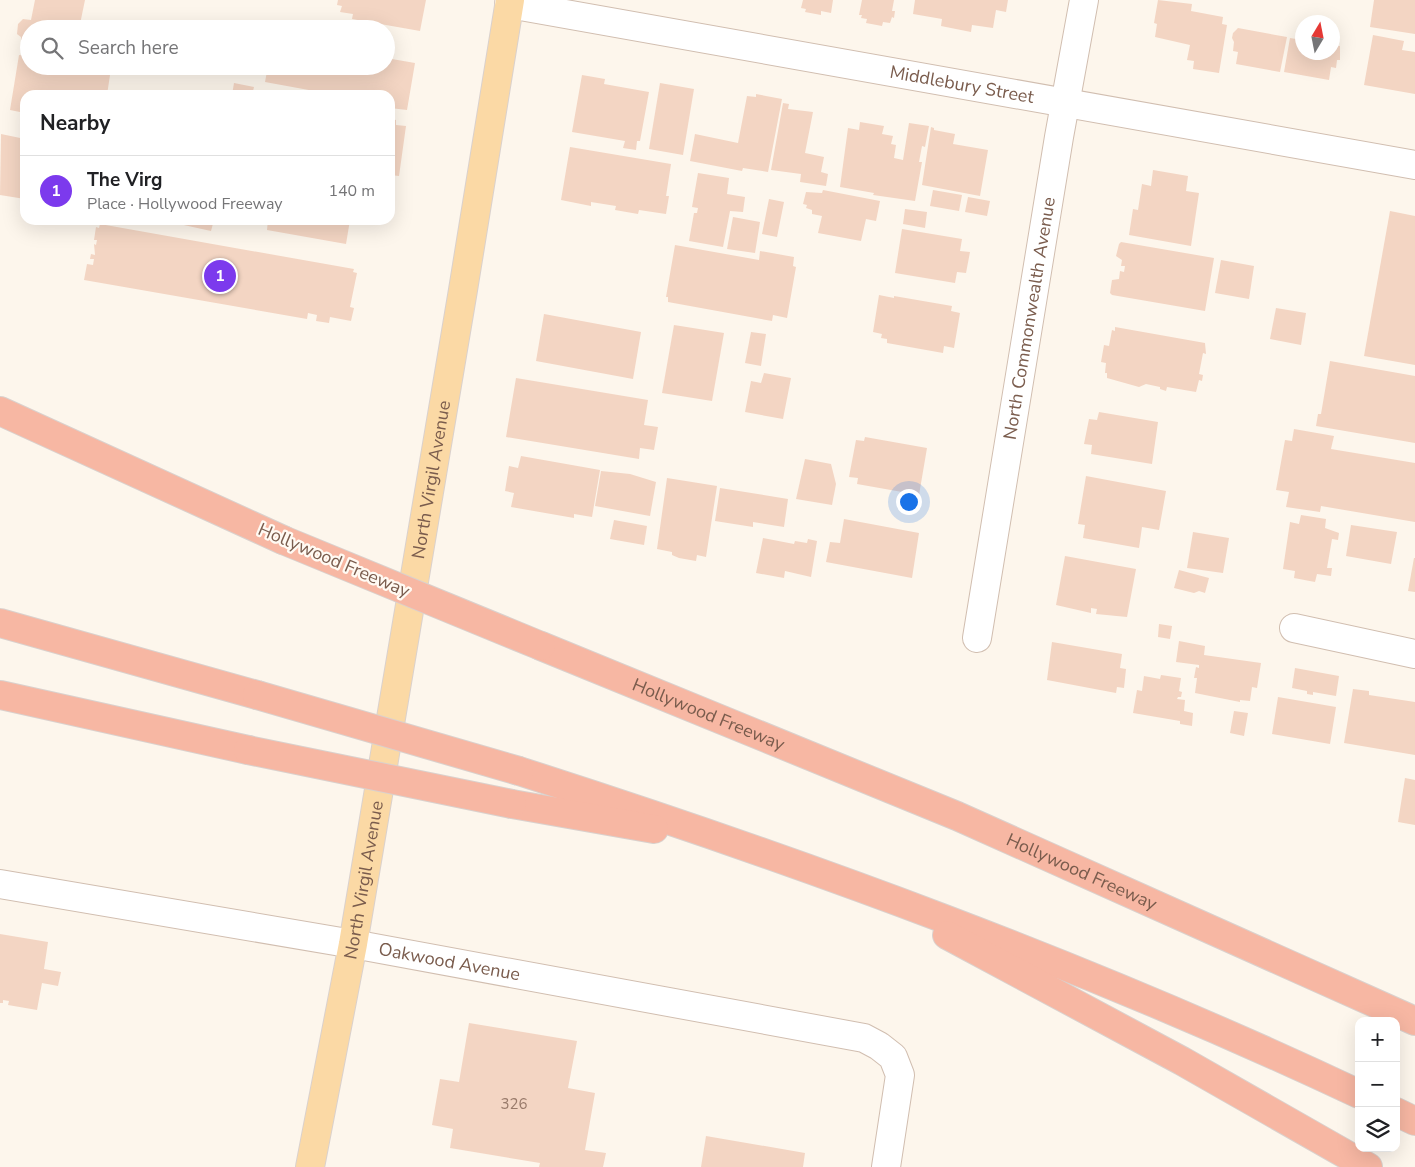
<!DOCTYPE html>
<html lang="en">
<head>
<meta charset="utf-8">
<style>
  body { margin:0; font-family:"Nunito Sans",sans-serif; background:#f6f6f6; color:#202124 }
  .controls { position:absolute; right:15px; bottom:15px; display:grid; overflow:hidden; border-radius:10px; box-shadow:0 5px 20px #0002 }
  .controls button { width:45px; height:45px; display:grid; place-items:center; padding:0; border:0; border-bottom:1px solid #e0e0e0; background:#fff; color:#202124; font:25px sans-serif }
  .compass { position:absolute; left:1295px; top:15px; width:45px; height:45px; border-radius:50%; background:#fff; box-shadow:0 5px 20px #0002; rotate:10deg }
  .you { position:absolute; left:908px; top:501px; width:18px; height:18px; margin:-12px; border:4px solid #fff; border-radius:50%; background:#1a73e8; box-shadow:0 0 0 8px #1a73e833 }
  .badge { display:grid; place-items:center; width:32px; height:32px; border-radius:50%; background:#7c3aed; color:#fff; font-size:16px; font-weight:700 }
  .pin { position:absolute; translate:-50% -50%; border:2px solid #fff; box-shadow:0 1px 5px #0006 }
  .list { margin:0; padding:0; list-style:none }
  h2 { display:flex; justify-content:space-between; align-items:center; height:65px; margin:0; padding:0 20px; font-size:21px }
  h2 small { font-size:16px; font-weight:400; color:#757577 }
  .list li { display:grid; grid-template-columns:32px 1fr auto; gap:15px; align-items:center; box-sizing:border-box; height:70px; padding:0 20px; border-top:1px solid #e0e0e0 }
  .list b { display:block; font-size:19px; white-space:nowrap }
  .list p { margin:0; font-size:16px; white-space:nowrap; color:#757577 }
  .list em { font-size:16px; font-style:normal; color:#757577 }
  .icon { flex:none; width:28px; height:28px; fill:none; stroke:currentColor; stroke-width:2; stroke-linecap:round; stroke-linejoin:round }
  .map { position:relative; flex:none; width:1415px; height:1167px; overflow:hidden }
  .search { position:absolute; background:#fff; box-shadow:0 5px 20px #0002; left:20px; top:20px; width:375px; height:55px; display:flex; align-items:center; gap:12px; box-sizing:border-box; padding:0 18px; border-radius:28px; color:#757577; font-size:19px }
  .panel { position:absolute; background:#fff; box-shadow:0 5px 20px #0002; left:20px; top:90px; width:375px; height:135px; border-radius:15px }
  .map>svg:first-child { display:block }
  .building { fill:#f3d5c3 }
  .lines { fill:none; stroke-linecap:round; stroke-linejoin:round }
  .minor-casing { stroke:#d1beb0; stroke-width:30 }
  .major-casing { stroke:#dad1cd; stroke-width:30 }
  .highway-casing { stroke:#dad1cd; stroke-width:30 }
  .minor { stroke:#fff; stroke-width:28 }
  .major { stroke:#fbd9a5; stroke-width:28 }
  .highway { stroke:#f7b7a3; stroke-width:28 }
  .highway-bridge-casing { stroke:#dad1cd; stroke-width:30; stroke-linecap:butt }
  .highway-bridge { stroke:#f7b7a3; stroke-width:28 }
  .labels { text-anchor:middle; stroke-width:4.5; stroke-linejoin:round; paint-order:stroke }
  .number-label { font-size:15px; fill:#987a6a }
  .street-label { font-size:18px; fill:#7a5c4d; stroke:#fffaf3 }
</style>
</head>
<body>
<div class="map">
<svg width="1415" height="1167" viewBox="0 0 1415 1167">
  <rect width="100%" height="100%" fill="#fdf6ec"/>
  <g class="building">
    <path d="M35,0h50l-6,29h-50v12l-8,-1v-3l-4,-3 1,-10 5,-5 8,1z"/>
    <path d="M338,0h88l-6,31 -68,-12 1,-5 -13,-2 2,-6 -5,-1z"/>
    <path d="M803,0h30l-2,13 -10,-2v4l-16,-3 1,-3 -5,-1z"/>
    <path d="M862,0h32l-2,11h3l-1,7 -2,-1 -2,6 -7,-1 -1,4 -16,-3 1,-4 -6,-1 1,-3h-3z"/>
    <path d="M915,0h93l-2,12 -10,-2 -3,18 -21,-3 -1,7 -30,-6 1,-7 -29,-5z"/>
    <path d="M1158,0l34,4 -1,7 32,6 -1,7 5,1 -8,48 -26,-4 1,-8 -7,-1 3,-15 -35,-8 2,-13 -3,-1z"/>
    <path d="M1374,0h41v34l-45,-7z"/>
    <path d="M1238,28l49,9 -7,35 -44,-8 2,-12 -5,-1 1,-9 -2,-4 1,-5z"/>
    <path d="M1373,35l31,6 -2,9 13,2v42l-51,-9z"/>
    <path d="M1290,38l12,2v12h30v-7l8,1v14h-3l-1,8 -5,-1 -2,13 -45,-8z"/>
    <path d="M19,55l10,1v10h56l2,1v4l23,4 -3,20h-82v18l-15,-3z"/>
    <path d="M386,58l29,5 -8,47 -17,-2v-13h-54l-71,-13 3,-16h118z"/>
    <path d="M582,75l23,4 -1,5 45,8 -9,49h-3l-1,9 -13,-2 2,-7 -53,-9z"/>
    <path d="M234,83l20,4 -2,8h-20z"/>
    <path d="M660,83l34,6 -11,66 -34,-6z"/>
    <path d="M756,94l26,5 -14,73 -25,-4 -1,3 -52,-10 5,-27 43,9 9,-47 9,1z"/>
    <path d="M783,103l6,1 -1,5 25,3 -8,41 19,4 -3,15 7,2 -2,12 -26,-4 1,-8 -30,-4z"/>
    <path d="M390,119l6,1v5l10,1 -7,50 -9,-1z"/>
    <path d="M860,122l24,4 -2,8 11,2 -2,8 5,1 -2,13 9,2 6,-37 20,3 -4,21 -3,-1 -3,16h3l-7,39 -42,-6 1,-2 -34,-6 8,-59 11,2z"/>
    <path d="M931,127l3,1v2l21,4 -2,10 35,6 -8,46 -58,-11z"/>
    <path d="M1,134l24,5v60l-25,-4z"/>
    <path d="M570,147l101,17 -5,32h3l-3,18 -27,-4 -1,4 -23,-4 1,-4 -25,-4v4l-30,-6z"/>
    <path d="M1153,170l35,6 -2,15 13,2 -8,53 -62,-11 4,-26 5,1 4,-26 9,2z"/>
    <path d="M698,173l31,5 -2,16 18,3 -2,15 -13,-1 -7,36 -34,-6 5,-28h3l1,-5 -6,-1z"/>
    <path d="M823,190l57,11 -4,20 -10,-2 -5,22 -43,-8 4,-17 -10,-2v-4l-6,-2 1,-3 -4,-1 3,-12 16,1z"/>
    <path d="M933,190l29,5 -3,16 -29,-5z"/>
    <path d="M968,197l22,4 -3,15 -22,-4z"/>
    <path d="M769,199l15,3 -7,35 -15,-3z"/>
    <path d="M905,209l22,3 -2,16 -22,-4z"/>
    <path d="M1390,211l25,5v149l-51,-9z"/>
    <path d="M733,217l27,5 -5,31 -28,-4z"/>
    <path d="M170,220h44l-3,11 -41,-9z"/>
    <path d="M268,220h82l-4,24 -79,-14z"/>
    <path d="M100,224l254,45 -1,3 4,1 -7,34 4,1 -3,13 -21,-4 -1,6 -13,-2 1,-6 -9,-2 -1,6 -223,-39 3,-16 6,1 1,-6h-4l1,-5 4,1 -1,-11 2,1 1,-5h-3l2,-13 3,1z"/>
    <path d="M902,229l60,10 -2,12 10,1 -4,21 -9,-1 -2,11 -60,-10z"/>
    <path d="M1121,242l93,16 -9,53 -93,-16 -2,-2 2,-13 7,-1 1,-8 4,1 1,-6h-4l1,-6 -6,-4 3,-12z"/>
    <path d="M675,245l84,15 1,-9 34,6 -1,9 3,1 -9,51 -14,-3 -1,6 -104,-19v-5h-2z"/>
    <path d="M1221,260l33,6 -5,33 -34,-6z"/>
    <path d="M879,295l15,3v-2l58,10 -1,5 9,2 -6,35 -10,-2 -1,7 -56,-10v-4l-6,-1 1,-4 -9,-2z"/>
    <path d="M1276,308l30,5 -5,32 -31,-6z"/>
    <path d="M544,314l97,18 -8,47 -97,-18z"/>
    <path d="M674,325l50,8 -12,68 -50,-8z"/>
    <path d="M1115,327l90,16 1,11 -3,-1 -4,21 4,1 -1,6 -3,-1 -3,12 -29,-5 -1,4 -6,-2v-2l-14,-3 -7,3 -32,-9v-5h-2l1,-10 -5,-1 3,-17 5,1 3,-16 3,1z"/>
    <path d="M751,332l15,2 -5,32 -16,-3z"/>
    <path d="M1330,361l85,15v67l-99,-17 2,-12h3z"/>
    <path d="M764,373l27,5 -8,41 -38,-7 6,-31 10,2z"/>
    <path d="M516,378l132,22 -4,25 14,2 -4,23 -14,-2 -1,11 -133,-22z"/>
    <path d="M1099,412l59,10 -6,42 -61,-10 1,-9 -8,-1 5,-25 8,1z"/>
    <path d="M1294,429l40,7 -3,13 84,14v59l-94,-16 -1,6 -34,-5 3,-15 -13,-2 9,-50 7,1z"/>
    <path d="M865,437l62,11 -8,47 -62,-11 1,-6 -9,-1 7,-37 8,1z"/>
    <path d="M521,456l79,14 -8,47 -18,-3v4l-63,-11 3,-14 -9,-2 4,-25 9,2z"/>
    <path d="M805,459l26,5 5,20 -4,21 -36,-6z"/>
    <path d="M601,471l29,3 26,8 -6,34 -55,-10z"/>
    <path d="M1086,476l80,15 -7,39 -17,-3 -3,21 -56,-10 2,-13 -7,-1z"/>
    <path d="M667,478l50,8 -11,71 -9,-2 -1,6 -17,-3 -7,-3v-3l-15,-3z"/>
    <path d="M720,488l68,11 -4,28 -31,-5v5l-38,-6z"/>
    <path d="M1301,515l25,4 -1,9 14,5 -1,7 -6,-1 -5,29h5l-1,8 -14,-2 -2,8 -21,-4 1,-7 -12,-2 7,-47 9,2z"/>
    <path d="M844,519l75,14 -7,45 -86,-16 4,-20 10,1z"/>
    <path d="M614,520l33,6 -3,19 -34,-6z"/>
    <path d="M1351,525l46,7 -6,32 -45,-8z"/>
    <path d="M1193,532l36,6 -6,35 -36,-5z"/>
    <path d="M763,538l31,6 1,-3 12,2 1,-4 9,2 -6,36 -26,-6 -1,7 -28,-5z"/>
    <path d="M1065,556l71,13 -9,48 -31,-3 1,-5 -6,-1v5l-35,-8z"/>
    <path d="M1414,558h1v34l-7,-1z"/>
    <path d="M1179,570l30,8 -4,15 -6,-2 -5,2 -20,-5z"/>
    <path d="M1159,624l13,2 -2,13 -12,-2z"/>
    <path d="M1179,641l26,5 -1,9 57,8 -4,25 -5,-1 -2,14 -10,-1v2l-45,-9 2,-15h-3l2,-11 3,1v-3l-23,-3z"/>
    <path d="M1052,642l70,12 -2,14 6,1 -2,19 -7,-1 -1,6 -69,-13z"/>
    <path d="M1295,668l44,8 -3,20 -23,-4v3l-6,-1v-3l-15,-3z"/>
    <path d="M1161,675l20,3 -2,13 3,1 -1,5h-3l-1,2 8,1 -1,11 9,2 -1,13 -12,-2v-3l-47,-8 4,-23 5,1 2,-15 16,3z"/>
    <path d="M1353,689l16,2v4l46,7v53l-71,-12z"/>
    <path d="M1278,697l58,10 -6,37 -58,-10z"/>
    <path d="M1234,711l14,2 -4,23 -14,-3z"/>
    <path d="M1405,778l10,2v45l-17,-3z"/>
    <path d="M0,934l48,8 -4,27 17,3 -3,14 -16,-3 -5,27 -29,-5 1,-4 -6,-1v3h-3z"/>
    <path d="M469,1023l108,18 -9,47 27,5 -10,57 21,3 -3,14h-64l1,-4 -90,-15 3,-19 -21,-4 8,-46 19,3z"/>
    <path d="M706,1136l99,17 -2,14h-102z"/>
  </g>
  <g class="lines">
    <g class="minor-casing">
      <g id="minor">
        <path id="s1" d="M509,4l906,161"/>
        <path d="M1294,628l121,26"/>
        <path id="s2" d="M977,638l82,-501 25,-137"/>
        <path id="s3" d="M0,884l353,60 511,94 15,8 14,11 7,18 -14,92"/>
      </g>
    </g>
    <g class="major-casing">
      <g id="major">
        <path id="s4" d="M310,1167l43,-223 110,-654 47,-290"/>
      </g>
    </g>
    <g class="highway-casing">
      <g id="highway">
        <path d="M0,411l283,129"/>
        <path d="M0,623l257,72"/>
        <path id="s5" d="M541,646l416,170 458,205"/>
        <path d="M0,695l248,55"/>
        <path d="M519,771c287,92 568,195 840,323"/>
        <path d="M512,804l142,25"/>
        <path d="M947,935l235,126 186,106"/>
        <path d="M1396,1112l19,9"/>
      </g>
    </g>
    <use href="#minor" class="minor"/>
    <use href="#major" class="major"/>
    <use href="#highway" class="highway"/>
    <g class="highway-bridge-casing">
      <g id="highway-bridge">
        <path d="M283,540l258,106"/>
        <path d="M257,695l262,76"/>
        <path d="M248,750l264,54"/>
      </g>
    </g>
    <use href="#highway-bridge" class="highway-bridge"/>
  </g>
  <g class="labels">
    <g class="number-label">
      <text x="514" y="1109">326</text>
    </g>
    <g class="street-label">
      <text dy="6" stroke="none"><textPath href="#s1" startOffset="460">Middlebury Street</textPath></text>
      <text dy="6" stroke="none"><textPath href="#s2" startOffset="324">North Commonwealth Avenue</textPath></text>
      <text dy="6" stroke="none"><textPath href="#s4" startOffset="698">North Virgil Avenue</textPath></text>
      <text transform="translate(334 560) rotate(23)" y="6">Hollywood Freeway</text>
      <text dy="6" stroke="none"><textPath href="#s5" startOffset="181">Hollywood Freeway</textPath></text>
      <text dy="6" stroke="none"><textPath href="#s5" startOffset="586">Hollywood Freeway</textPath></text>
      <text dy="6" stroke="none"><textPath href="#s4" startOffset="292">North Virgil Avenue</textPath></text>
      <text dy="6" stroke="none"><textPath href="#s3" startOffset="456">Oakwood Avenue</textPath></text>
    </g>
  </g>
</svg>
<div class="controls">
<button>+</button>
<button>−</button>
<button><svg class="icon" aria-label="layers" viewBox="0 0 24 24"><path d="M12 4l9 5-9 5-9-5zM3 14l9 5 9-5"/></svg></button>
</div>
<svg class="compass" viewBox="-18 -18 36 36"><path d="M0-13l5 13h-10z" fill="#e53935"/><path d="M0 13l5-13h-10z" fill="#757577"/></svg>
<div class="you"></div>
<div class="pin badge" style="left:220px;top:276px">1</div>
<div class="search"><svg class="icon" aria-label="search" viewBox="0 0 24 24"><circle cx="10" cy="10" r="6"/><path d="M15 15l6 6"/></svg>Search here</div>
<section class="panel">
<h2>Nearby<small></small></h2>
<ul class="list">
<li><span class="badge">1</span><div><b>The Virg</b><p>Place · Hollywood Freeway</p></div><em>140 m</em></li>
</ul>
</section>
</div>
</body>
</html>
